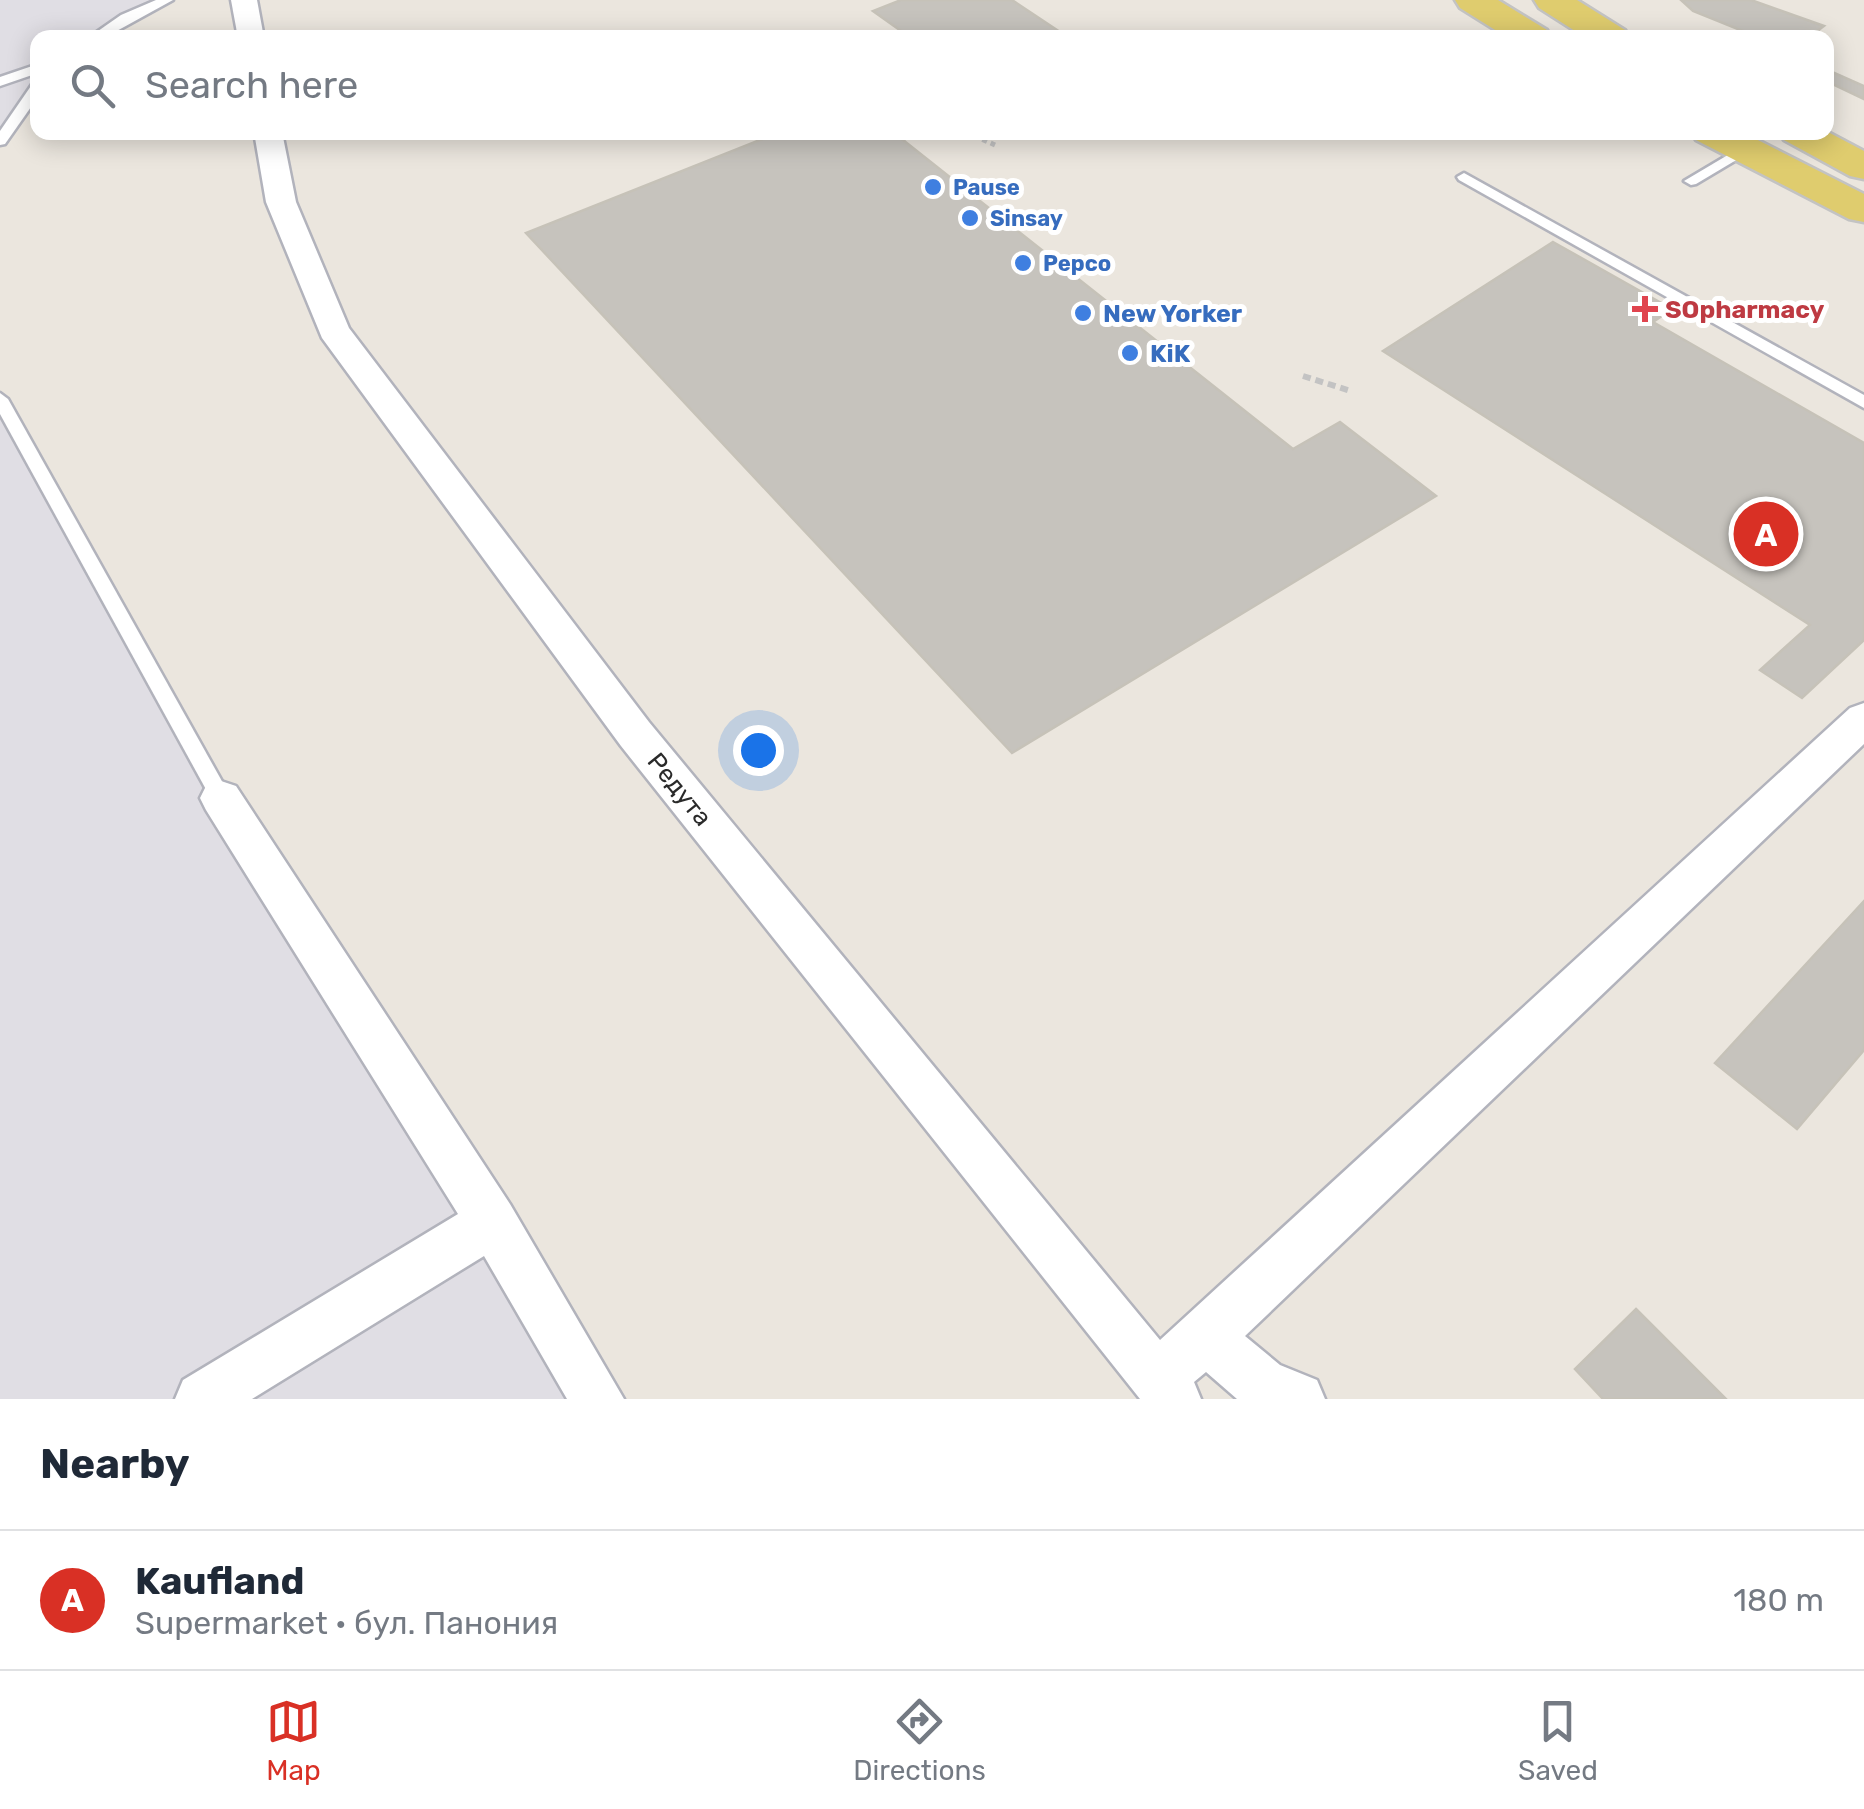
<!DOCTYPE html>
<html lang="en">
<head>
<meta charset="utf-8">
<style>
  body { margin:0; font-family:Rubik,sans-serif; background:#f2f2f3; color:#1f2937 }
  .you { position:absolute; left:758px; top:750px; width:35px; height:35px; margin:-25px; border:8px solid #fff; border-radius:50%; background:#1a73e8; box-shadow:0 0 0 15px #1a73e833 }
  .badge { display:grid; place-items:center; width:65px; height:65px; border-radius:50%; background:#d93025; color:#fff; font-size:32px; font-weight:700 }
  .pin { position:absolute; translate:-50% -50%; border:5px solid #fff; box-shadow:0 2px 10px #0006 }
  .list { margin:0; padding:0; list-style:none }
  h2 { display:flex; justify-content:space-between; align-items:center; height:130px; margin:0; padding:0 40px; font-size:42px }
  h2 small { font-size:32px; font-weight:400; color:#747a83 }
  .list li { display:grid; grid-template-columns:65px 1fr auto; gap:30px; align-items:center; box-sizing:border-box; height:140px; padding:0 40px; border-top:2px solid #e0e1e3 }
  .list b { display:block; font-size:38px; white-space:nowrap }
  .list p { margin:0; font-size:32px; white-space:nowrap; color:#747a83 }
  .list em { font-size:32px; font-style:normal; color:#747a83 }
  .icon { flex:none; width:55px; height:55px; fill:none; stroke:currentColor; stroke-width:2; stroke-linecap:round; stroke-linejoin:round }
  .map { position:relative; flex:none; width:1864px; height:1399px; overflow:hidden }
  .search { position:absolute; background:#fff; box-shadow:0 5px 25px #0003; left:30px; right:30px; top:30px; height:110px; display:flex; align-items:center; gap:25px; box-sizing:border-box; padding:0 35px; border-radius:20px; color:#747a83; font-size:38px }
  .sheet { height:270px; background:#fff }
  nav { display:flex; justify-content:space-around; align-items:center; box-sizing:border-box; height:140px; border-top:2px solid #e0e1e3; background:#fff; font-size:28px; color:#747a83 }
  nav a { display:grid; justify-items:center; gap:5px }
  nav .on { color:#d93025 }
  .map>svg:first-child { display:block }
  .industrial { fill:#e0dee4 }
  .building { fill:#c6c3bd; stroke:#c6c2b8; stroke-width:2.5 }
  .lines { fill:none; stroke-linecap:round; stroke-linejoin:round }
  .lane-casing { stroke:#b2b3bc; stroke-width:5 }
  .street-casing { stroke:#b2b3bc; stroke-width:5 }
  .primary-casing { stroke:#c3c3c3; stroke-width:5 }
  .path-far1 { stroke:#c3c3c3; stroke-width:5; stroke-dasharray:5 4; stroke-linecap:butt }
  .path { stroke:#c3c3c3; stroke-width:6; stroke-dasharray:8 5; stroke-linecap:butt }
  .lane { fill:#fff; fill-rule:evenodd }
  .street { fill:#fff; fill-rule:evenodd }
  .primary { fill:#dfcc6e; fill-rule:evenodd }
  .shop-dot { fill:#3f7fe0; stroke:#fff; stroke-width:4 }
  .health-dot { fill:#e0444e; stroke:#fff; stroke-width:4 }
  .labels { text-anchor:middle; stroke-width:10; stroke-linejoin:round; paint-order:stroke }
  .far-shop-label { font-size:22px; font-weight:bold; fill:#366cbe; stroke:#fff; text-anchor:start }
  .health-label { font-size:25px; font-weight:bold; fill:#be3a42; stroke:#fff; text-anchor:start }
  .shop-label { font-size:25px; font-weight:bold; fill:#366cbe; stroke:#fff; text-anchor:start }
  .street-label { font-size:25px; fill:#2a2a2a; stroke:#fff }
</style>
</head>
<body>
<div class="map">
<svg width="1864" height="1399" viewBox="0 0 1864 1399">
  <rect width="100%" height="100%" fill="#ebe6de"/>
  <g class="industrial">
    <path d="M0,0h167l-73,37 -56,1 -1,48 -37,55z"/>
    <path d="M0,399l221,399 376,601h-597z"/>
  </g>
  <g class="building">
    <path d="M901,0h111l57,38h-158l-38,-27z"/>
    <path d="M1681,0h70l73,26 -16,12h-48l-67,-27z"/>
    <path d="M1832,72l32,14v13l-38,-18v-5z"/>
    <path d="M780,132h140l-17,8 390,309 47,-27 96,74 -424,257 -486,-520z"/>
    <path d="M1553,242l119,67 -19,13 211,121v197l-62,58 -42,-28 50,-45 -427,-274z"/>
    <path d="M1864,901v149l-67,79 -82,-66z"/>
    <path d="M1636,1309l90,90h-123l-28,-30z"/>
  </g>
  <g class="lines">
    <g class="lane-casing">
      <g id="lane">
        <path d="M156,0h17l-69,38h-16l33,-23z"/>
        <path d="M38,64v9l-38,13v-9z"/>
        <path d="M38,82v15l-33,47 -5,1v-14l33,-48z"/>
        <path d="M1743,146l7,4 -2,3 -52,31 -5,1 -7,-4z"/>
        <path d="M1464,173l400,222v13l-405,-228 -2,-3z"/>
        <path d="M0,393l8,6 220,393 3,6 -3,6 -7,3 -7,-3 -214,-390z"/>
      </g>
    </g>
    <g class="street-casing">
      <g id="street">
        <path d="M231,0h26l7,38h-26z"/>
        <path d="M254,132h28l14,70 53,126 300,394 511,618 690,-632 14,-5v41l-619,592 35,29 37,15 8,19h-88l-31,-27 -12,10 7,17h-61l-519,-653 -299,-408 -56,-136z"/>
        <path d="M221,781l15,5 274,418 114,195h-57l-83,-143 -232,143h-77l8,-19 275,-166 -252,-404 -6,-12 6,-12z"/>
      </g>
    </g>
    <g class="primary-casing">
      <g id="primary">
        <path d="M1455,0h43l49,30 5,8h-44l-48,-30z"/>
        <path d="M1534,0h43l48,30 5,8h-44l-47,-30z"/>
        <path d="M1826,131l38,20v28l-14,-3 -66,-36 -5,-8z"/>
        <path d="M1691,132h51l122,62v28l-15,-3 -153,-79z"/>
      </g>
    </g>
    <path class="path-far1" d="M966,132l29,13"/>
    <path class="path" d="M1303,376l48,15"/>
    <use href="#lane" class="lane"/>
    <use href="#street" class="street"/>
    <use href="#primary" class="primary"/>
  </g>
  <g class="shop-dot">
    <circle cx="933" cy="187" r="10"/>
    <circle cx="970" cy="218" r="10"/>
    <circle cx="1023" cy="263" r="10"/>
    <circle cx="1083" cy="313" r="10"/>
    <circle cx="1130" cy="353" r="10"/>
  </g>
  <path class="health-dot" d="M1640 294h10v10h10v10h-10v10h-10v-10h-10v-10h10z"/>
  <g class="labels">
    <g class="far-shop-label">
      <text x="953" y="195">Pause</text>
      <text x="990" y="226">Sinsay</text>
      <text x="1043" y="271">Pepco</text>
    </g>
    <g class="health-label">
      <text x="1665" y="318">SOpharmacy</text>
    </g>
    <g class="shop-label">
      <text x="1103" y="322">New Yorker</text>
      <text x="1150" y="362">KiK</text>
    </g>
    <g class="street-label">
      <text transform="translate(680 789) rotate(51)" y="9">Редута</text>
    </g>
  </g>
</svg>
<div class="you"></div>
<div class="pin badge" style="left:1766px;top:534px">A</div>
<div class="search"><svg class="icon" aria-label="search" viewBox="0 0 24 24"><circle cx="10" cy="10" r="6"/><path d="M15 15l6 6"/></svg>Search here</div>
</div>
<section class="sheet">
<h2>Nearby<small></small></h2>
<ul class="list">
<li><span class="badge">A</span><div><b>Kaufland</b><p>Supermarket · бул. Панония</p></div><em>180 m</em></li>
</ul>
</section>
<nav>
<a class="on"><svg class="icon" aria-label="map" viewBox="0 0 24 24"><path d="M3 6l6-2 6 2 6-2v14l-6 2-6-2-6 2zM9 4v14M15 6v14"/></svg>Map</a>
<a><svg class="icon" aria-label="directions" viewBox="0 0 24 24"><path d="M12 3l9 9-9 9-9-9zM9 14v-3h6M13 9l2 2-2 2"/></svg>Directions</a>
<a><svg class="icon" aria-label="saved" viewBox="0 0 24 24"><path d="M7 4h10v16l-5-4-5 4z"/></svg>Saved</a>
</nav>
</body>
</html>
